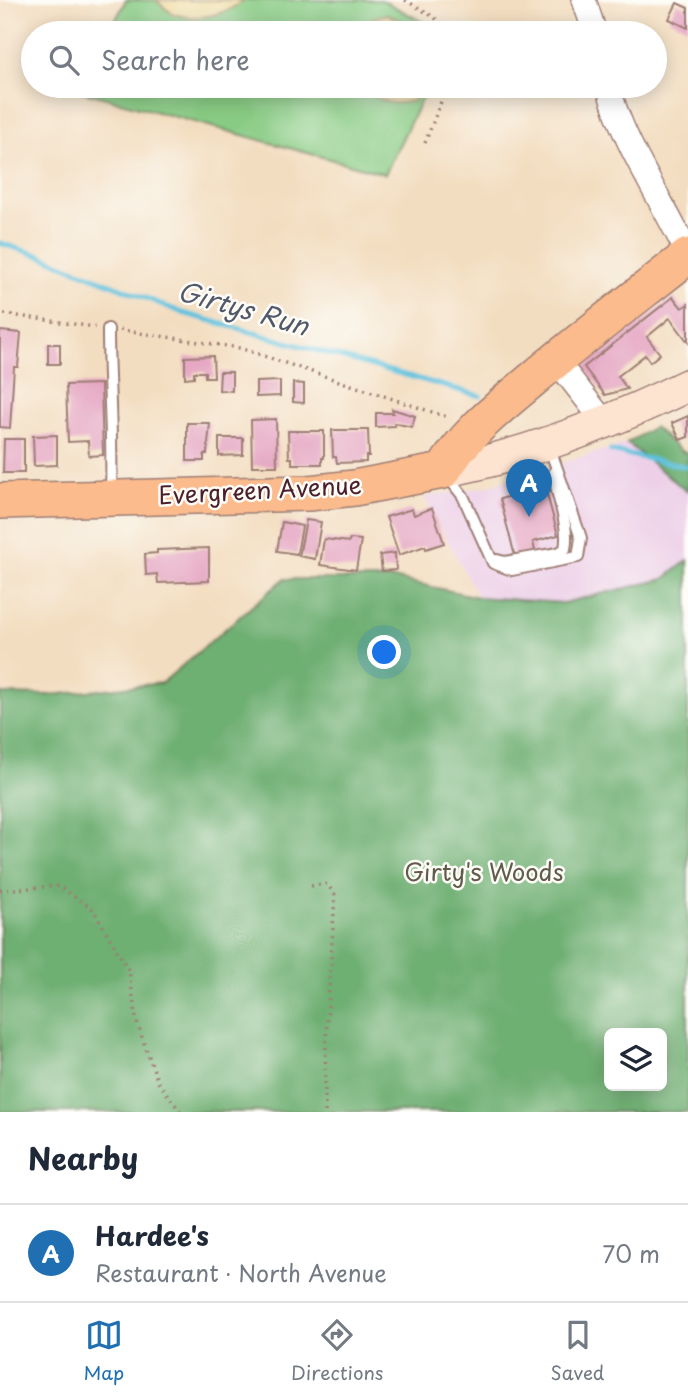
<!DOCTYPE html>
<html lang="en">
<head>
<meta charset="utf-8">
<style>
  body { margin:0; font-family:"Playpen Sans",sans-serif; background:#f6f6f7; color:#1f2937 }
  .controls { position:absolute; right:21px; bottom:21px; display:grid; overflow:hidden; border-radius:10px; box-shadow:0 4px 18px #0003 }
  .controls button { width:63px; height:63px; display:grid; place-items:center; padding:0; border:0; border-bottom:2px solid #e0e1e3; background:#fff; color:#1f2937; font:35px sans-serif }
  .you { position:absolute; left:385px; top:653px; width:24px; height:24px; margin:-18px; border:5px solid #fff; border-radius:50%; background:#1a73e8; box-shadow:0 0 0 10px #1a73e833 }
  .badge { display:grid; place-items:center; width:46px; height:46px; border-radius:50%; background:#1f6fb2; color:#fff; font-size:23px; font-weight:700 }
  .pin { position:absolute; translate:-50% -58px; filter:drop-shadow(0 2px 4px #0008) }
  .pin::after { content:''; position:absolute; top:37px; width:24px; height:21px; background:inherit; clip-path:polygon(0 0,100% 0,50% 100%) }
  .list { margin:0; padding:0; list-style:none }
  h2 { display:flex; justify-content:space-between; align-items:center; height:91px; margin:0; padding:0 28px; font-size:30px }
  h2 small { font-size:23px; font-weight:400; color:#747a83 }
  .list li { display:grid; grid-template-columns:46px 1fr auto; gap:21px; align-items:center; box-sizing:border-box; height:98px; padding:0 28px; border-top:2px solid #e0e1e3 }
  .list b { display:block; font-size:26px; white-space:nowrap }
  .list p { margin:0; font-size:23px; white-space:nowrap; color:#747a83 }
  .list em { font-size:23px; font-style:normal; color:#747a83 }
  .icon { flex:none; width:38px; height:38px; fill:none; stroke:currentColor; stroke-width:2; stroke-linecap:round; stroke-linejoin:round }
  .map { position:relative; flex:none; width:688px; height:1112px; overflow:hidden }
  .search { position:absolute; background:#fff; box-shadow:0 4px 18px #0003; left:21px; right:21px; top:21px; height:77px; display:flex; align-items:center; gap:18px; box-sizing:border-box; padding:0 24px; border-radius:38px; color:#747a83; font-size:26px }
  .sheet { height:189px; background:#fff }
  nav { display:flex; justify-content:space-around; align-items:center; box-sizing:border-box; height:98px; border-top:2px solid #e0e1e3; background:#fff; font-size:19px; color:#747a83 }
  nav a { display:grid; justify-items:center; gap:4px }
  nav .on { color:#1f6fb2 }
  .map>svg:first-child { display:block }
  .built { fill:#edd0e8 }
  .green { fill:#88cb84; stroke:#697558; stroke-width:2 }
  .forest { fill:#6eaf72; stroke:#5c674e; stroke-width:2; fill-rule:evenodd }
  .sand { fill:#eeda9e; stroke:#9c7c64; stroke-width:2 }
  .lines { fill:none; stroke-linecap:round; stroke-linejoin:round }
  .stream { stroke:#5ec1dd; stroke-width:5 }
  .building { fill:#e5a6c2 }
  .lane-casing { stroke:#9e7e76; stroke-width:14 }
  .street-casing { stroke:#9e7e76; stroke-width:26 }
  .secondary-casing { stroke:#9e7e76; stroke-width:35 }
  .primary-casing { stroke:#9e7e76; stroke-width:38 }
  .path { stroke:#9e7e76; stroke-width:3.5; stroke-dasharray:2 5; stroke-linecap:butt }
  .lane { stroke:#fff; stroke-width:10 }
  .street { stroke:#fff; stroke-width:23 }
  .secondary { stroke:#fde4d1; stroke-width:32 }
  .primary { stroke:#fbbb8c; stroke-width:35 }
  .labels { text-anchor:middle; stroke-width:5; stroke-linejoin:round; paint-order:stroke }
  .street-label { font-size:24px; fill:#4a1f2b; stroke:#fdfcf7 }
  .park-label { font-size:24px; fill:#605b4a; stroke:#fdfcf7 }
  .water-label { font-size:26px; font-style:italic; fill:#515869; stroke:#fdfcf7 }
</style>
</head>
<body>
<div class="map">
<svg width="688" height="1112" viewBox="0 0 688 1112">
  <rect width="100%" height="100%" fill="#fdfcf7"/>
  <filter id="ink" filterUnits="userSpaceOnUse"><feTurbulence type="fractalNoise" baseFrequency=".0143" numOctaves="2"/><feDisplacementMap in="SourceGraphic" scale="14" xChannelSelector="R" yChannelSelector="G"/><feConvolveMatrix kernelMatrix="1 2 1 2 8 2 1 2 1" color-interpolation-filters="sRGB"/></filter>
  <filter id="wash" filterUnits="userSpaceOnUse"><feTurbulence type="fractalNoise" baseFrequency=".00686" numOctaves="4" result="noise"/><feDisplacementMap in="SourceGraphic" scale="28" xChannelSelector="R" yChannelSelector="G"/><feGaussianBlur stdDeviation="1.57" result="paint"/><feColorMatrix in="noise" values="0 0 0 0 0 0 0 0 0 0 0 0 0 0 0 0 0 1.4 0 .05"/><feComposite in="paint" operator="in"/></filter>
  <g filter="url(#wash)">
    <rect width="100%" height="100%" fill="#f3ddc0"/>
    <path class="built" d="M627,443l61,49v68l-24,19 -101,24 -85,-6 -54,-100 60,-10z"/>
    <g class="green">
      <path d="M126,0h256l61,33h-334z"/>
      <path d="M83,86h345l-43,88 -305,-83z"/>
    </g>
    <g class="forest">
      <path d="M654,427l27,24 7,2v39l-61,-49z"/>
      <path d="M688,560v552h-688v-418l51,1 111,-12 122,-104h112l82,18 85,6 101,-24zM609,1033h53v53h-53z"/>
    </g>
    <g class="sand">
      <path d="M156,0h88c-18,15 -48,22 -70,14 -7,-3 -13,-9 -18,-14z"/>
      <path d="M387,14l37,19h-61l8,-14z"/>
      <path d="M365,86h58l-10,15c-19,5 -36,1 -48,-15z"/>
    </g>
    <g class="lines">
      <g class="stream">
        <path d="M0,243l41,13 142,57 297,83"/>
        <path d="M611,451l77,16"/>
      </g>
    </g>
    <g id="blocks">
      <g class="building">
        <path d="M677,3l11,5v20l-19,-9z"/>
        <path d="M673,297l9,11 6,-4v38l-18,-24 -23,19 13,17 -10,8 -5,-7 -27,21 9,13 -22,6 -21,-28z"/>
        <path d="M0,331l21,2 -3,34h-4l-4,61 -10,-1z"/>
        <rect x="48" y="344" width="12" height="20"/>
        <path d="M213,356l1,21h-9v-5h-11v5l-9,1v-21z"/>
        <path d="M220,372h12v19l-13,-1z"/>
        <path d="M280,381v15l-24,1v-15z"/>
        <path d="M293,383l11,1v19l-11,-1z"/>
        <path d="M101,384l2,71 -14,1 -1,-15 -20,1 -2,-57z"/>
        <path d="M392,409l23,7 -3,11 -18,-4 1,3 -19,1v-14h17z"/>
        <path d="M688,416v21l-8,3 -8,-17z"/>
        <path d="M276,419l1,47h-25l-1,-46z"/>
        <path d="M187,423h23l-3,31h-3v7h-17z"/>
        <path d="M332,430h36l1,26h-3v6l-29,1 -1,-6h-3z"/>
        <path d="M288,431h36v27h-2v6h-30v-6h-3z"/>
        <path d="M57,435v30l-23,1 -1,-30z"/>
        <path d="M219,438h24v17l-24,1z"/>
        <path d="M4,439h20v34h-21z"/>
        <path d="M545,487l13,48 -25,7 2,9 -20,5 -15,-57z"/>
        <path d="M432,508l12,35 -18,6 -1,-3 -26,9 -13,-38 26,-8 2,6z"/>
        <path d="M306,520l15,2 -6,37 -16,-3z"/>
        <path d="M282,522l20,4 -5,28 -20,-3z"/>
        <path d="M324,539l25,3 1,-3 11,1 -5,30 -36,-5z"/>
        <path d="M209,548v33l-51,2 -1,-9 -11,1 -1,-21 12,-1v-3z"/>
        <path d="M395,553l1,17 -14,1 -2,-16z"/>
      </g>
    </g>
  </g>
  <g filter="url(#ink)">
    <use href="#blocks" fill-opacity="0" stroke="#9e7e76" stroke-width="2"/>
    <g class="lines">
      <g class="lane-casing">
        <g id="lane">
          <path d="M108,329c0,54 5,109 3,164"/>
          <path d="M445,473l18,23 30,67 19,7 66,-13 3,-19 -32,-92"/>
          <path d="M497,560l8,2 53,-9 7,-4c5,-24 -9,-52 -11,-76"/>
        </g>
      </g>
      <g class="street-casing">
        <g id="street">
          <path d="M584,0l11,33"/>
          <path d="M608,86c16,60 54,113 80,169"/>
          <path d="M556,360l49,63"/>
        </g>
      </g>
      <g class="secondary-casing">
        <path id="secondary" d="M443,471c86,-16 167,-48 245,-86"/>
      </g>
      <g class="primary-casing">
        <path id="primary" d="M0,501l309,-8 45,-5 89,-17c24,-40 55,-62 90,-92 50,-42 103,-82 155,-123"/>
      </g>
      <g class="path">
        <path d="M405,0l29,17 17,16"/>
        <path d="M425,143l22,-57"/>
        <path d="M4,314l91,13"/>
        <path d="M120,330l120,18 210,70"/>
        <path d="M311,886l16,-2 8,11c-4,72 -11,145 -10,217"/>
        <path d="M0,890l58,-4 35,23 36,62 8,52 21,59 23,30"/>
      </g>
      <use href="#lane" class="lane"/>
      <use href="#street" class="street"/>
      <use href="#secondary" class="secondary"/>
      <use href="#primary" class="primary"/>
    </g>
  </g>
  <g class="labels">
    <g class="street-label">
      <text transform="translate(260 491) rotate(-3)" y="8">Evergreen Avenue</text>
    </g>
    <g class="park-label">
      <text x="484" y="881">Girty's Woods</text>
    </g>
    <g class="water-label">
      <text transform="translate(243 309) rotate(16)" y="9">Girtys Run</text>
    </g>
  </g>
</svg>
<div class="controls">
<button><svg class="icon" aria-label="layers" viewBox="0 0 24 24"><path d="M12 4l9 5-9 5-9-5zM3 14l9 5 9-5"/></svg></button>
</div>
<div class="you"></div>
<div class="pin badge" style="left:529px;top:517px">A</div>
<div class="search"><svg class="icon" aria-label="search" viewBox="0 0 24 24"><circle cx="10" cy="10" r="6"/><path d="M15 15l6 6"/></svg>Search here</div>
</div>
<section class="sheet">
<h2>Nearby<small></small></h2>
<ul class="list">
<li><span class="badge">A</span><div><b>Hardee's</b><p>Restaurant · North Avenue</p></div><em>70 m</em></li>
</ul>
</section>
<nav>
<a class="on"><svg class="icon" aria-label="map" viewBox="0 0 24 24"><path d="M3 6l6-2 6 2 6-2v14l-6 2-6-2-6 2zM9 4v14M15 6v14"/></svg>Map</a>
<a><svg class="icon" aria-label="directions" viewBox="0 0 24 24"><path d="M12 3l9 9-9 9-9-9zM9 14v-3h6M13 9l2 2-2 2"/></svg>Directions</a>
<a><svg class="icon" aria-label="saved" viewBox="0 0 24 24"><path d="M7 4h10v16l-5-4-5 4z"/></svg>Saved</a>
</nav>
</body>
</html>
